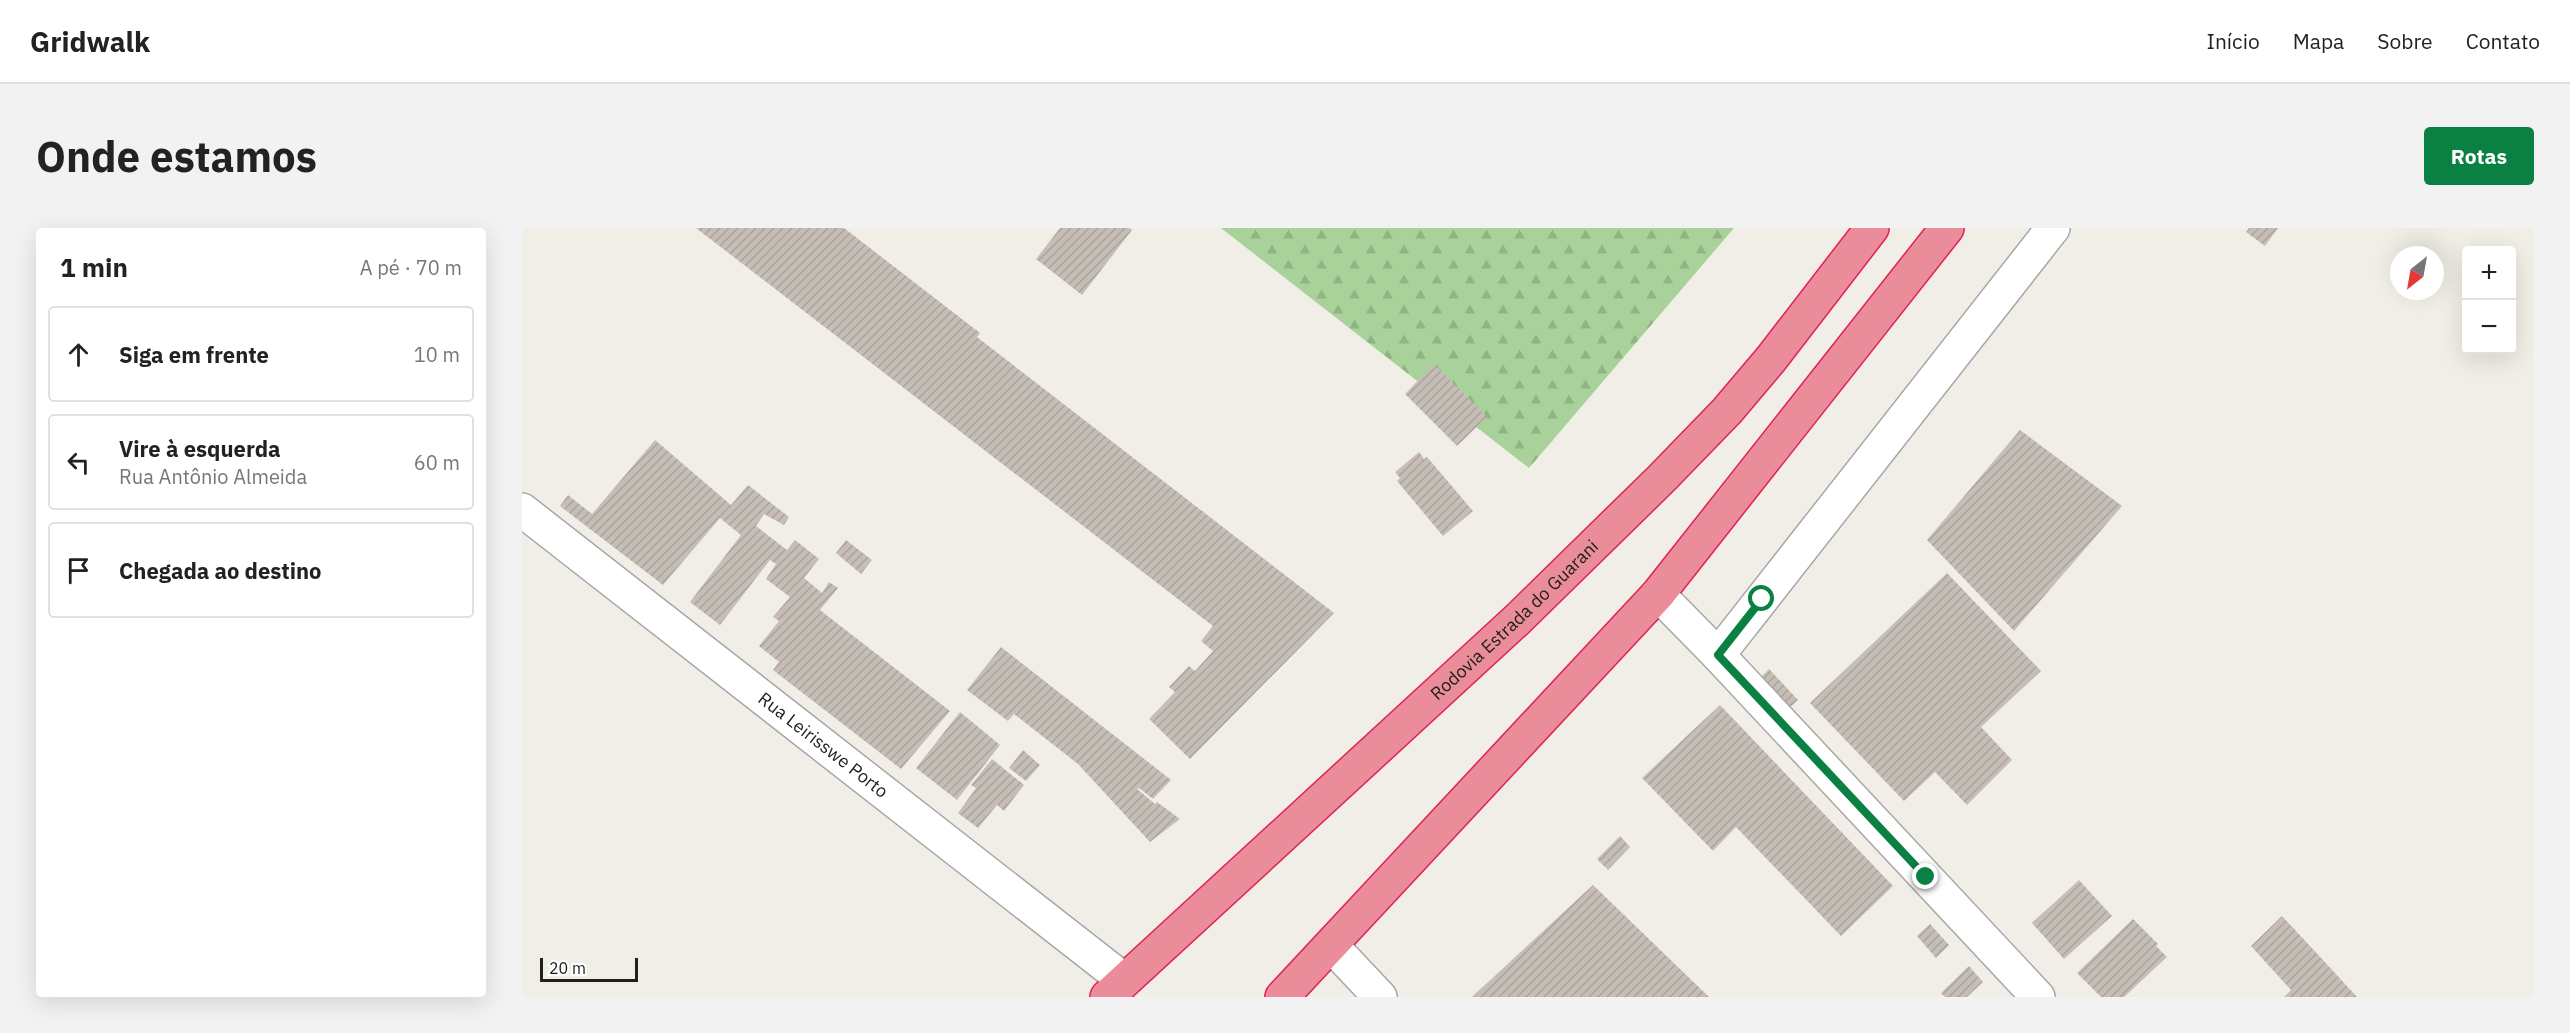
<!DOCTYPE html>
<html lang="pt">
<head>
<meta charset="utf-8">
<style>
  body { margin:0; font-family:"IBM Plex Sans",sans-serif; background:#f2f2f2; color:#222 }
  .controls { position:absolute; right:18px; top:18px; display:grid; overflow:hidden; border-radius:6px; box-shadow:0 6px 24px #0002 }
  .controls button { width:54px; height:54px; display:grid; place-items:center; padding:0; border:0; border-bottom:2px solid #e0e0e0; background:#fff; color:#222; font:30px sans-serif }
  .compass { position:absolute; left:1868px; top:18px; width:54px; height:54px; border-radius:50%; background:#fff; box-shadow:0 6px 24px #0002; rotate:211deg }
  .scale { position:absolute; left:18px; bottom:15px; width:98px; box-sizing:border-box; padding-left:6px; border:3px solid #202020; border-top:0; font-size:16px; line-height:21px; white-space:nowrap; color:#202020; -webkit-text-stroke:4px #fff; paint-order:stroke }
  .stop { position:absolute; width:18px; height:18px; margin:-14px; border:4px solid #0b8043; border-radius:50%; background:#fff }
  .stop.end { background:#0b8043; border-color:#fff; box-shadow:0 2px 6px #0008 }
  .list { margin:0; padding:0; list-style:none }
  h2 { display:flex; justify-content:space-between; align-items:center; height:78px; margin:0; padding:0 24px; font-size:26px }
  h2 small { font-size:20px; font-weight:400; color:#767676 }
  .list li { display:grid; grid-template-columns:39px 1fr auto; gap:18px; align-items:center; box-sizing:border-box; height:96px; margin:0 12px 12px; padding:0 12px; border:2px solid #e0e0e0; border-radius:6px }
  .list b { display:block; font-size:22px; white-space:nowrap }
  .list p { margin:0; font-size:20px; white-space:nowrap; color:#767676 }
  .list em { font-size:20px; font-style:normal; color:#767676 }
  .icon { flex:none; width:33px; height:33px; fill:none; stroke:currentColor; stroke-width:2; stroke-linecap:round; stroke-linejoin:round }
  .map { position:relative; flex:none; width:2012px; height:769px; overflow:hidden; border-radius:6px }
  header { display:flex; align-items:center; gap:36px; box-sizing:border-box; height:84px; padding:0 30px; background:#fff; border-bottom:2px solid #e0e0e0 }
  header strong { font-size:28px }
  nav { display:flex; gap:33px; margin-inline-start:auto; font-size:21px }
  .intro { display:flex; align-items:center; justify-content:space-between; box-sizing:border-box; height:144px; padding:0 36px }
  h1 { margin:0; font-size:42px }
  .button { padding:15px 27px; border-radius:6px; background:#0b8043; color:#fff; font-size:21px; font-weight:700 }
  main { display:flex; gap:36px; padding:0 36px }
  aside { flex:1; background:#fff; border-radius:6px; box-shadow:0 6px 24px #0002 }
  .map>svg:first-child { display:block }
  .forest { fill:url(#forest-firs) }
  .building { fill:url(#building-hatch) }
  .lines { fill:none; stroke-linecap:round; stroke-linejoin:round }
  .minor-casing { stroke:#a7a7a7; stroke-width:36 }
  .highway-casing { stroke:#e12159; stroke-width:36 }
  .minor { stroke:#fff; stroke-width:33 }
  .highway { stroke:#ea8c99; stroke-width:33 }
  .route { stroke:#0b8043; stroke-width:8 }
  .labels { text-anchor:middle; stroke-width:6; stroke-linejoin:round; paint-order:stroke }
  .street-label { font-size:18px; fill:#202020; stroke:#fff }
</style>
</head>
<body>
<header>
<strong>Gridwalk</strong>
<nav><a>Início</a><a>Mapa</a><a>Sobre</a><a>Contato</a></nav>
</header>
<div class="intro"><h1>Onde estamos</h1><a class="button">Rotas</a></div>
<main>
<aside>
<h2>1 min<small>A pé · 70 m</small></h2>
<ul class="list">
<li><svg class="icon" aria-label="ahead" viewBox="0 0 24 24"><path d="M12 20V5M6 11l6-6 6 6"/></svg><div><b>Siga em frente</b></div><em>10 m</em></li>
<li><svg class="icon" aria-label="left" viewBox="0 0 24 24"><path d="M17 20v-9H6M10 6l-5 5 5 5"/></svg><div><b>Vire à esquerda</b><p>Rua Antônio Almeida</p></div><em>60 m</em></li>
<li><svg class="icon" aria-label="arrive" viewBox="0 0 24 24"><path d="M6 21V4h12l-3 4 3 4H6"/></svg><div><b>Chegada ao destino</b></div></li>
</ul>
</aside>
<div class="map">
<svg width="2012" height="769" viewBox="0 0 2012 769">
  <defs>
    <pattern id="forest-firs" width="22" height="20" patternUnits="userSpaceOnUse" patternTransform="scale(1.5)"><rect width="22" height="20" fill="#a8d29a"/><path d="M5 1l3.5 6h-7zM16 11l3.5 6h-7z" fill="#90b484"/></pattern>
    <pattern id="building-hatch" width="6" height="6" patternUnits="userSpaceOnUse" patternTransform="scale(1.5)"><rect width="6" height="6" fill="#c6beb6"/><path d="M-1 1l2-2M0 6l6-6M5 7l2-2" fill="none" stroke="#aaa39c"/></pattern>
  </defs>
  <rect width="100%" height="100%" fill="#f1eee7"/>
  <path class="forest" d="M699,0h513l-205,240z"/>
  <g class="building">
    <path d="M174,0h148l136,105 -3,4 357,276 -144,146 -41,-40 26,-27 -6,-5 20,-21 6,5 18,-20 -12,-10 12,-15z"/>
    <path d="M538,0h69l3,2 -50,65 -46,-36z"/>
    <path d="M1727,0h29l-13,18 -19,-14z"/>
    <path d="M912,136l53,53 -30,29 -52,-52z"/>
    <path d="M1498,202l102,76 -108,125 -87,-91z"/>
    <path d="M133,212l76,65 17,-20 41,32 -5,8 -20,-11 -8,12 31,24 8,-10 24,19 -15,19 18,15 7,-11 9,6 -18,22 130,101 -49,58 -128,-99 6,-8 -20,-16 20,-25 -6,-4 17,-20 -24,-18 10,-15 -6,-4 -50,65 -30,-23 51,-67 -21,-17 -57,67 -103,-79 8,-11 24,19z"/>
    <path d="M897,224l5,7 3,-2 46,54 -30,25 -46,-55 3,-3 -5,-6z"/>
    <path d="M324,312l26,20 -11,14 -25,-21z"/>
    <path d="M1425,345l94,98 -60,56 31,33 -45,45 -32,-33 -31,29 -94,-98z"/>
    <path d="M479,419l170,133 -18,19 -14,-11 -2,1 18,15 2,-2 23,17 -30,23 -72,-78 -64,-50 -6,7 -41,-31z"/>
    <path d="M1247,441l29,31 -14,13 -27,-32z"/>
    <path d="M1198,477l173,181 -52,50 -105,-109 -23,24 -71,-73z"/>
    <path d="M438,484l40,33 -43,55 -41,-32z"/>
    <path d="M501,522l17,15 -14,16 -17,-13z"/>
    <path d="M470,531l32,26 -20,26 -7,-6 -19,23 -20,-15 18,-25 -5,-3z"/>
    <path d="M1098,608l10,11 -22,23 -11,-11z"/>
    <path d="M1557,652l33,36 -48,43 -32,-36z"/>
    <path d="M1071,657l116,112h-237z"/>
    <path d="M1760,688l40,43 35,38h-73l7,-7 -40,-44z"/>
    <path d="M1611,691l25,25 -2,2 11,11 -43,40h-23l-24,-24z"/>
    <path d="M1408,696l19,21 -13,13 -19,-22z"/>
    <path d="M1447,738l14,16 -16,15h-22l-4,-4z"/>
  </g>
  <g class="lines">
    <g class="minor-casing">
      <g id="minor">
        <path id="s1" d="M0,282l602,470"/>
        <path d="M1136,366l60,61 320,342"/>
        <path d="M1196,427l335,-427"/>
        <path d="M809,717l49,52"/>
      </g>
    </g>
    <g class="highway-casing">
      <g id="highway">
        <path id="s2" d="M585,769l411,-378 144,-141 65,-67 44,-52 101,-131"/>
        <path d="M760,769l376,-403 289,-366"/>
      </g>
    </g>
    <use href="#minor" class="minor"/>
    <use href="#highway" class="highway"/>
  </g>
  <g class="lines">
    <path class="route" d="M1240,371l-44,56 208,222"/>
  </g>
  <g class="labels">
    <g class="street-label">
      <text dy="6" stroke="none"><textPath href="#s2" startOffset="555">Rodovia Estrada do Guarani</textPath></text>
      <text dy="6" stroke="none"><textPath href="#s1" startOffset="382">Rua Leirisswe Porto</textPath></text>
    </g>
  </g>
</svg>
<div class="controls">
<button>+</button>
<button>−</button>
</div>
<svg class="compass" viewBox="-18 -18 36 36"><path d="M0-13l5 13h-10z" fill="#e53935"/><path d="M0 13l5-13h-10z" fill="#767676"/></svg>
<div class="scale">20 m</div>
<div class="stop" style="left:1240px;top:371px"></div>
<div class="stop end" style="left:1404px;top:649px"></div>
</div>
</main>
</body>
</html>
